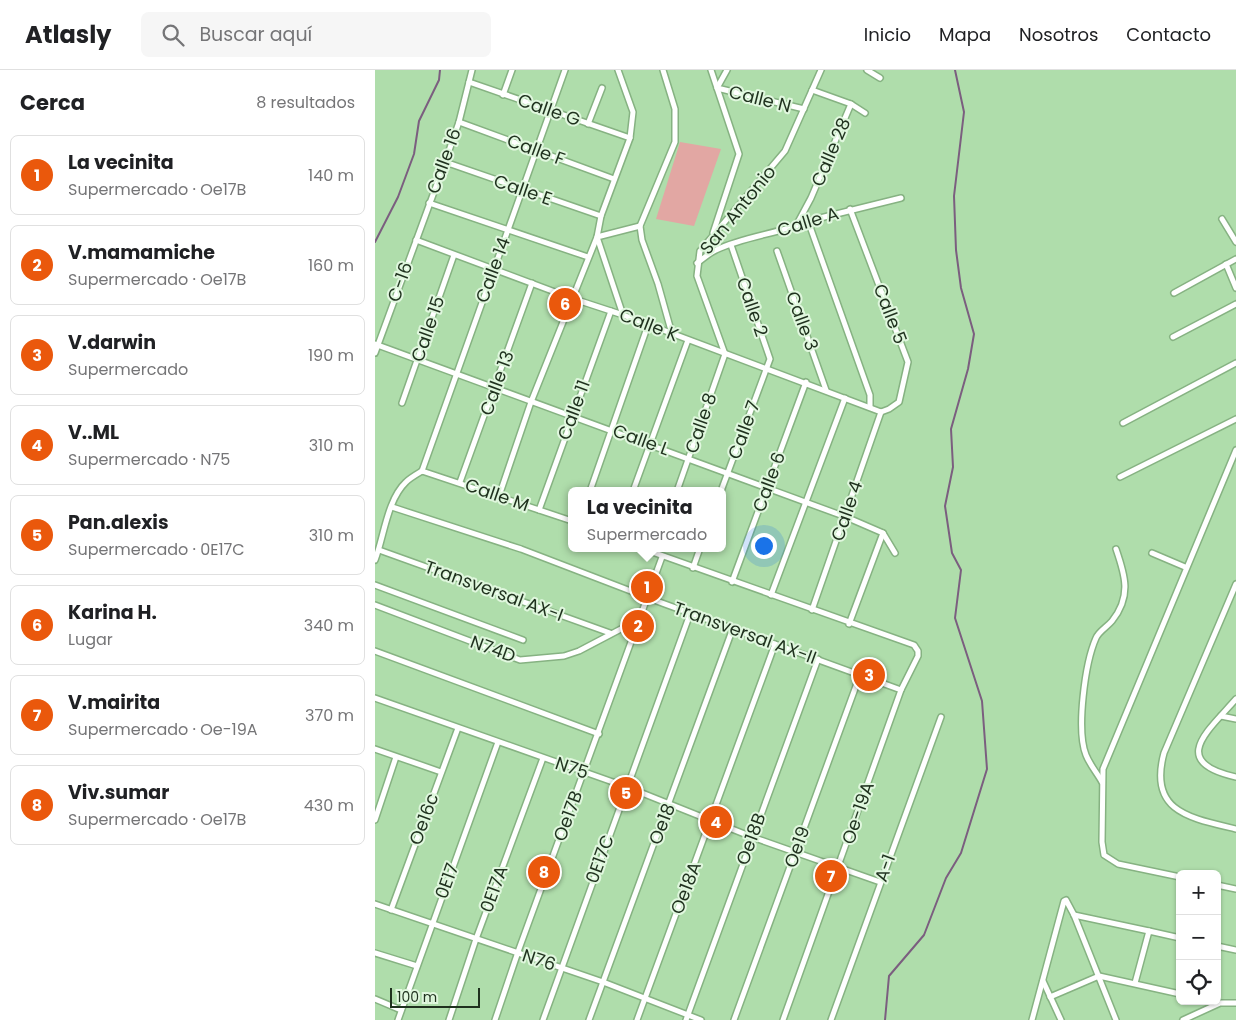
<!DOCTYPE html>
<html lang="es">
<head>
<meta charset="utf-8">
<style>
  body { margin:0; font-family:Poppins,sans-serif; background:#f6f6f6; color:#202124 }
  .controls { position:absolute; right:15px; bottom:15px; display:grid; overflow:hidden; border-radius:8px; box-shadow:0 1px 4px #0004 }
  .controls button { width:45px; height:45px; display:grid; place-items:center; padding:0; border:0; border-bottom:1px solid #e0e0e0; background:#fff; color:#202124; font:25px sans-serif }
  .scale { position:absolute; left:15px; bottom:12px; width:90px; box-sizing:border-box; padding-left:5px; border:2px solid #1f311e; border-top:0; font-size:14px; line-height:18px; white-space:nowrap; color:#1f311e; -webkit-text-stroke:4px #e0f7de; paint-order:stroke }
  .you { position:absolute; left:388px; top:475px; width:18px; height:18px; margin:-12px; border:4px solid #fff; border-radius:50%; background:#1a73e8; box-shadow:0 0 0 8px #1a73e833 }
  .badge { display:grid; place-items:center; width:32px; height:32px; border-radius:50%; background:#ea580c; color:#fff; font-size:16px; font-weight:700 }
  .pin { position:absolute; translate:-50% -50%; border:2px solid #fff; box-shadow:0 1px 5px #0006 }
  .popup { position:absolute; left:193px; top:417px; width:158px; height:65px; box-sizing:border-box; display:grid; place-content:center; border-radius:8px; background:#fff; filter:drop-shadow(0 1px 4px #0005); font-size:16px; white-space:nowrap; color:#757577 }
  .popup b { font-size:19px; color:#202124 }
  .popup::after { content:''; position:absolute; left:50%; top:100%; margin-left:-10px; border:10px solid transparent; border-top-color:#fff }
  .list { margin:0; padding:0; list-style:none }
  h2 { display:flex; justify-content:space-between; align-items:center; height:65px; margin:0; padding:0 20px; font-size:21px }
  h2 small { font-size:16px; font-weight:400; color:#757577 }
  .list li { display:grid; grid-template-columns:32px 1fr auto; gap:15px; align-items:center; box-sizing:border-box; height:80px; margin:0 10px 10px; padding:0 10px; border:1px solid #e0e0e0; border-radius:8px }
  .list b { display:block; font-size:19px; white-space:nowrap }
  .list p { margin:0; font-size:16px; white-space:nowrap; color:#757577 }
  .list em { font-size:16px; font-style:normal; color:#757577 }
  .icon { flex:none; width:28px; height:28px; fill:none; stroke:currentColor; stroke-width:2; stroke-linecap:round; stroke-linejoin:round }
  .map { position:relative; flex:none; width:861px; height:950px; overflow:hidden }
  header { display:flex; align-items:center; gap:30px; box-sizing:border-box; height:70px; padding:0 25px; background:#fff; border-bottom:1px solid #e0e0e0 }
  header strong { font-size:24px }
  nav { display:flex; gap:28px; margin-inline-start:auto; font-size:18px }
  .search { width:350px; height:45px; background:#f6f6f6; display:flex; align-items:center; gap:12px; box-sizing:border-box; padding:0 18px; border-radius:8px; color:#757577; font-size:19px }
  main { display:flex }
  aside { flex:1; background:#fff }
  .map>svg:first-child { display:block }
  .green { fill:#e2a7a3 }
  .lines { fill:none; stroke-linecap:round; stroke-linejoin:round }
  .stream { stroke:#7b5e7f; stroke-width:2 }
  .street-casing { stroke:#86b282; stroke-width:8 }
  .street { stroke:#fff; stroke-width:5 }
  .labels { text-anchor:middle; stroke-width:4; stroke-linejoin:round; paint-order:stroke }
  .street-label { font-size:18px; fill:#1f311e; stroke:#e0f7de }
</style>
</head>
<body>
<header>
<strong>Atlasly</strong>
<div class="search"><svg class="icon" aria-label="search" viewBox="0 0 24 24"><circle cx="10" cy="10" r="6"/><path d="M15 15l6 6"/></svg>Buscar aquí</div>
<nav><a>Inicio</a><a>Mapa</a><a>Nosotros</a><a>Contacto</a></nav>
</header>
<main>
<aside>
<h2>Cerca<small>8 resultados</small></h2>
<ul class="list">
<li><span class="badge">1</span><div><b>La vecinita</b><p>Supermercado · Oe17B</p></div><em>140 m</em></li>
<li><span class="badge">2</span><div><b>V.mamamiche</b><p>Supermercado · Oe17B</p></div><em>160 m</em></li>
<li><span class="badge">3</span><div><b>V.darwin</b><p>Supermercado</p></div><em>190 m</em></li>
<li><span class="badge">4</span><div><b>V..ML</b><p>Supermercado · N75</p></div><em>310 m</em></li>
<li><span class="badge">5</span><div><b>Pan.alexis</b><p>Supermercado · 0E17C</p></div><em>310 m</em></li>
<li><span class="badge">6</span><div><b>Karina H.</b><p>Lugar</p></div><em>340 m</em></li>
<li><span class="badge">7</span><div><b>V.mairita</b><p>Supermercado · Oe-19A</p></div><em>370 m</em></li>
<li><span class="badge">8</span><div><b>Viv.sumar</b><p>Supermercado · Oe17B</p></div><em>430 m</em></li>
</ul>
</aside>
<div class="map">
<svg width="861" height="950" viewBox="0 0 861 950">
  <rect width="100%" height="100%" fill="#afddab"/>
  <path class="green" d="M305,72l41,7 -27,77 -38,-7z"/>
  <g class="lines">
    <g class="stream">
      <path d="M0,172l23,-45 16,-43 5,-33 20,-41 1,-10"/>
      <path d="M510,950l4,-44 35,-41 22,-57 15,-25 26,-84 -5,-68 -27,-83 6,-48 -9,-17 -7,-47 8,-39 -2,-38 17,-60 6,-35 -13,-46 -5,-38 -2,-54 10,-84 -9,-42"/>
    </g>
    <g class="street-casing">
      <g id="street">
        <path d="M288,0l12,39v33l-35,84 2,14 16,44 14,50"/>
        <path d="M336,0l28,84 -26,79"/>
        <path d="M352,0l-10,18 87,21"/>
        <path d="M492,0l13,8"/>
        <path d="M94,12l161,56"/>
        <path d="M437,20l39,14 14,9"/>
        <path d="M128,25l9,-25"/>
        <path d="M84,52l155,57"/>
        <path d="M213,54l14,-36"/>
        <path d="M70,92l156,54"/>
        <path d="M54,133l159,54"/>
        <path d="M475,139l58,153 -9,40 -10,7 -8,3"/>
        <path d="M847,149l14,23"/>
        <path d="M433,151l62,174v12"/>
        <path d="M421,156l15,-28 40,-94"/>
        <path d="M41,170l155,58 52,17 258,97"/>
        <path d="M402,181l49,139"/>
        <path d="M322,193c6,-4 12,-10 19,-13 29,-14 63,-16 92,-29l93,-23"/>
        <path d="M851,194l10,24"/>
        <path d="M799,223l62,-34"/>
        <path d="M248,245l-26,-78 43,-11"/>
        <path d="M798,267l63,-33"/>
        <path d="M0,274l471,173 37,16 12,20"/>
        <path d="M0,283l70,-191 14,-40 13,-52"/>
        <path d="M350,284l-28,-78 3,-25 85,-100 36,-81"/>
        <path d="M27,333l52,-148"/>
        <path d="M748,353l113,-60"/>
        <path d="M47,401l143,-401"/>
        <path d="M47,401l150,50"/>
        <path d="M745,407l116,-58"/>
        <path d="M85,412l72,-199"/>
        <path d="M215,421l58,-166"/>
        <path d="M258,421l55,-151"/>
        <path d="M302,421l48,-137"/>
        <path d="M346,421l49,-132 -39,-114"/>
        <path d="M124,426l32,-94 66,-165 4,-21 29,-78 3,-26 -15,-42"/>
        <path d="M17,437l129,42 141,54 239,87"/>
        <path d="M164,440l72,-199"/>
        <path d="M266,478l273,97 4,6v5l-17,34 -118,330"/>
        <path d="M4,480l231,83"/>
        <path d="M777,483l33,14"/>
        <path d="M0,490c9,-23 12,-60 31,-78 4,-4 11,-8 16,-11"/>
        <path d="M318,498l7,-20"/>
        <path d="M357,512l74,-200"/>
        <path d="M861,514l-72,169c-16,59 26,65 72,76"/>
        <path d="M0,515l148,55"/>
        <path d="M396,525l74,-197"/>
        <path d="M0,535l145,55 44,-4 15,-5 59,-31"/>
        <path d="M437,540l69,-198"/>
        <path d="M474,554l34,-91"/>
        <path d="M0,581l224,83"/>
        <path d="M0,628l252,89 125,50 128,45"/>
        <path d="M861,629c-28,32 -68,63 0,78"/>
        <path d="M846,646l15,3"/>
        <path d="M0,679l66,23"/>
        <path d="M727,712c-5,-9 -12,-17 -16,-27 -10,-25 -1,-92 10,-117 3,-7 11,-11 16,-17 20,-25 13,-46 4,-72"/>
        <path d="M0,750l21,-63"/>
        <path d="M805,807l-62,-13 -14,-9 -2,-13 1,-73 133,-319"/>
        <path d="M842,815l19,4"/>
        <path d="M0,834l228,78 98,38"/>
        <path d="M16,840l67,-182"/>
        <path d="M699,845l75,16"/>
        <path d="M842,876l19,4"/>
        <path d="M0,883l42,13"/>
        <path d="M668,911l18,39"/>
        <path d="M760,913l14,-52 31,7"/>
        <path d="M675,927l49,-21 81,18"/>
        <path d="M0,929l26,11"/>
        <path d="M23,950l100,-278"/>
        <path d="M74,950l27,-81 67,-181"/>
        <path d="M120,950l24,-71 143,-392"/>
        <path d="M168,950l147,-406"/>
        <path d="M214,950l144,-392"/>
        <path d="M262,950l138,-376"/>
        <path d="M311,950l132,-361"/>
        <path d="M359,950l126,-345"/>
        <path d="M456,950l110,-303"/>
        <path d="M657,950l32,-119 2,-1 8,15 42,105"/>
        <path d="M808,950l37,-17h16"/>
      </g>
    </g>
    <use href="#street" class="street"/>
  </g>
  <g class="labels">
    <g class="street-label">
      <text transform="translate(385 29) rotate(14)" y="6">Calle N</text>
      <text transform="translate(174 40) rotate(19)" y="6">Calle G</text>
      <text transform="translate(161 80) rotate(20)" y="6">Calle F</text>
      <text transform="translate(456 82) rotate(-67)" y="6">Calle 28</text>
      <text transform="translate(69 91) rotate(-70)" y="6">Calle 16</text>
      <text transform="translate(148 120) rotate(19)" y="6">Calle E</text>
      <text transform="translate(363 140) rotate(-51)" y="6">San Antonio</text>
      <text transform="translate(433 152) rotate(-17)" y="6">Calle A</text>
      <text transform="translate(118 200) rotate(-70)" y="6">Calle 14</text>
      <text transform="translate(25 212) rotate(-70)" y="6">C-16</text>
      <text transform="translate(377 237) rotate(71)" y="6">Calle 2</text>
      <text transform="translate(515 244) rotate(69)" y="6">Calle 5</text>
      <text transform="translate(427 251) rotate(70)" y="6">Calle 3</text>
      <text transform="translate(274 255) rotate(21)" y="6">Calle K</text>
      <text transform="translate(53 259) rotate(-71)" y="6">Calle 15</text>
      <text transform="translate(122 313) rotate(-70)" y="6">Calle 13</text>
      <text transform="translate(199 340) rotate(-70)" y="6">Calle 11</text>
      <text transform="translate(326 353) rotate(-71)" y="6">Calle 8</text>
      <text transform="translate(369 360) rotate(-70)" y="6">Calle 7</text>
      <text transform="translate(266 370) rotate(20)" y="6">Calle L</text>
      <text transform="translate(394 412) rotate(-70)" y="6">Calle 6</text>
      <text transform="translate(122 425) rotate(19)" y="6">Calle M</text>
      <text transform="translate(472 441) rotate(-71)" y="6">Calle 4</text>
      <text transform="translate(119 521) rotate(20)" y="6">Transversal AX-I</text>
      <text transform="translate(370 563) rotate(20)" y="6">Transversal AX-II</text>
      <text transform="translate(118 579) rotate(20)" y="6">N74D</text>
      <text transform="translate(197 698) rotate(19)" y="6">N75</text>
      <text transform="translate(483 743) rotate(-71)" y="6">Oe-19A</text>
      <text transform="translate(193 746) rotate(-70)" y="6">Oe17B</text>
      <text transform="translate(49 749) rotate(-70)" y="6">Oe16c</text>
      <text transform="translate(287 754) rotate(-69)" y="6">Oe18</text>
      <text transform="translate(376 769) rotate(-70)" y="6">Oe18B</text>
      <text transform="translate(422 777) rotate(-70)" y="6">Oe19</text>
      <text transform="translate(225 789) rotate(-70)" y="6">0E17C</text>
      <text transform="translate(510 798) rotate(-70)" y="6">A-1</text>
      <text transform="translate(72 811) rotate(-70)" y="6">0E17</text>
      <text transform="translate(311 818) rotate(-69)" y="6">Oe18A</text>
      <text transform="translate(119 819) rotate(-70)" y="6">0E17A</text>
      <text transform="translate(164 890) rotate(18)" y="6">N76</text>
    </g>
  </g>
</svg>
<div class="controls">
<button>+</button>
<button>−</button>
<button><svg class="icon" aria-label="locate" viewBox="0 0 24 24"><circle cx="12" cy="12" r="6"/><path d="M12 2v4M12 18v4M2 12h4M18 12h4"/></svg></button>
</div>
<div class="scale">100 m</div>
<div class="you"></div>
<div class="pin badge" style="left:272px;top:517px">1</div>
<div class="popup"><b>La vecinita</b>Supermercado</div>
<div class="pin badge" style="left:263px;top:556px">2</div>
<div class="pin badge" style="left:494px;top:605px">3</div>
<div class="pin badge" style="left:341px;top:752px">4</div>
<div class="pin badge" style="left:251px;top:723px">5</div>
<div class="pin badge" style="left:190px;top:234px">6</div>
<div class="pin badge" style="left:456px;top:806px">7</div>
<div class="pin badge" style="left:169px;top:802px">8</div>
</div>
</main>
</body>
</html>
